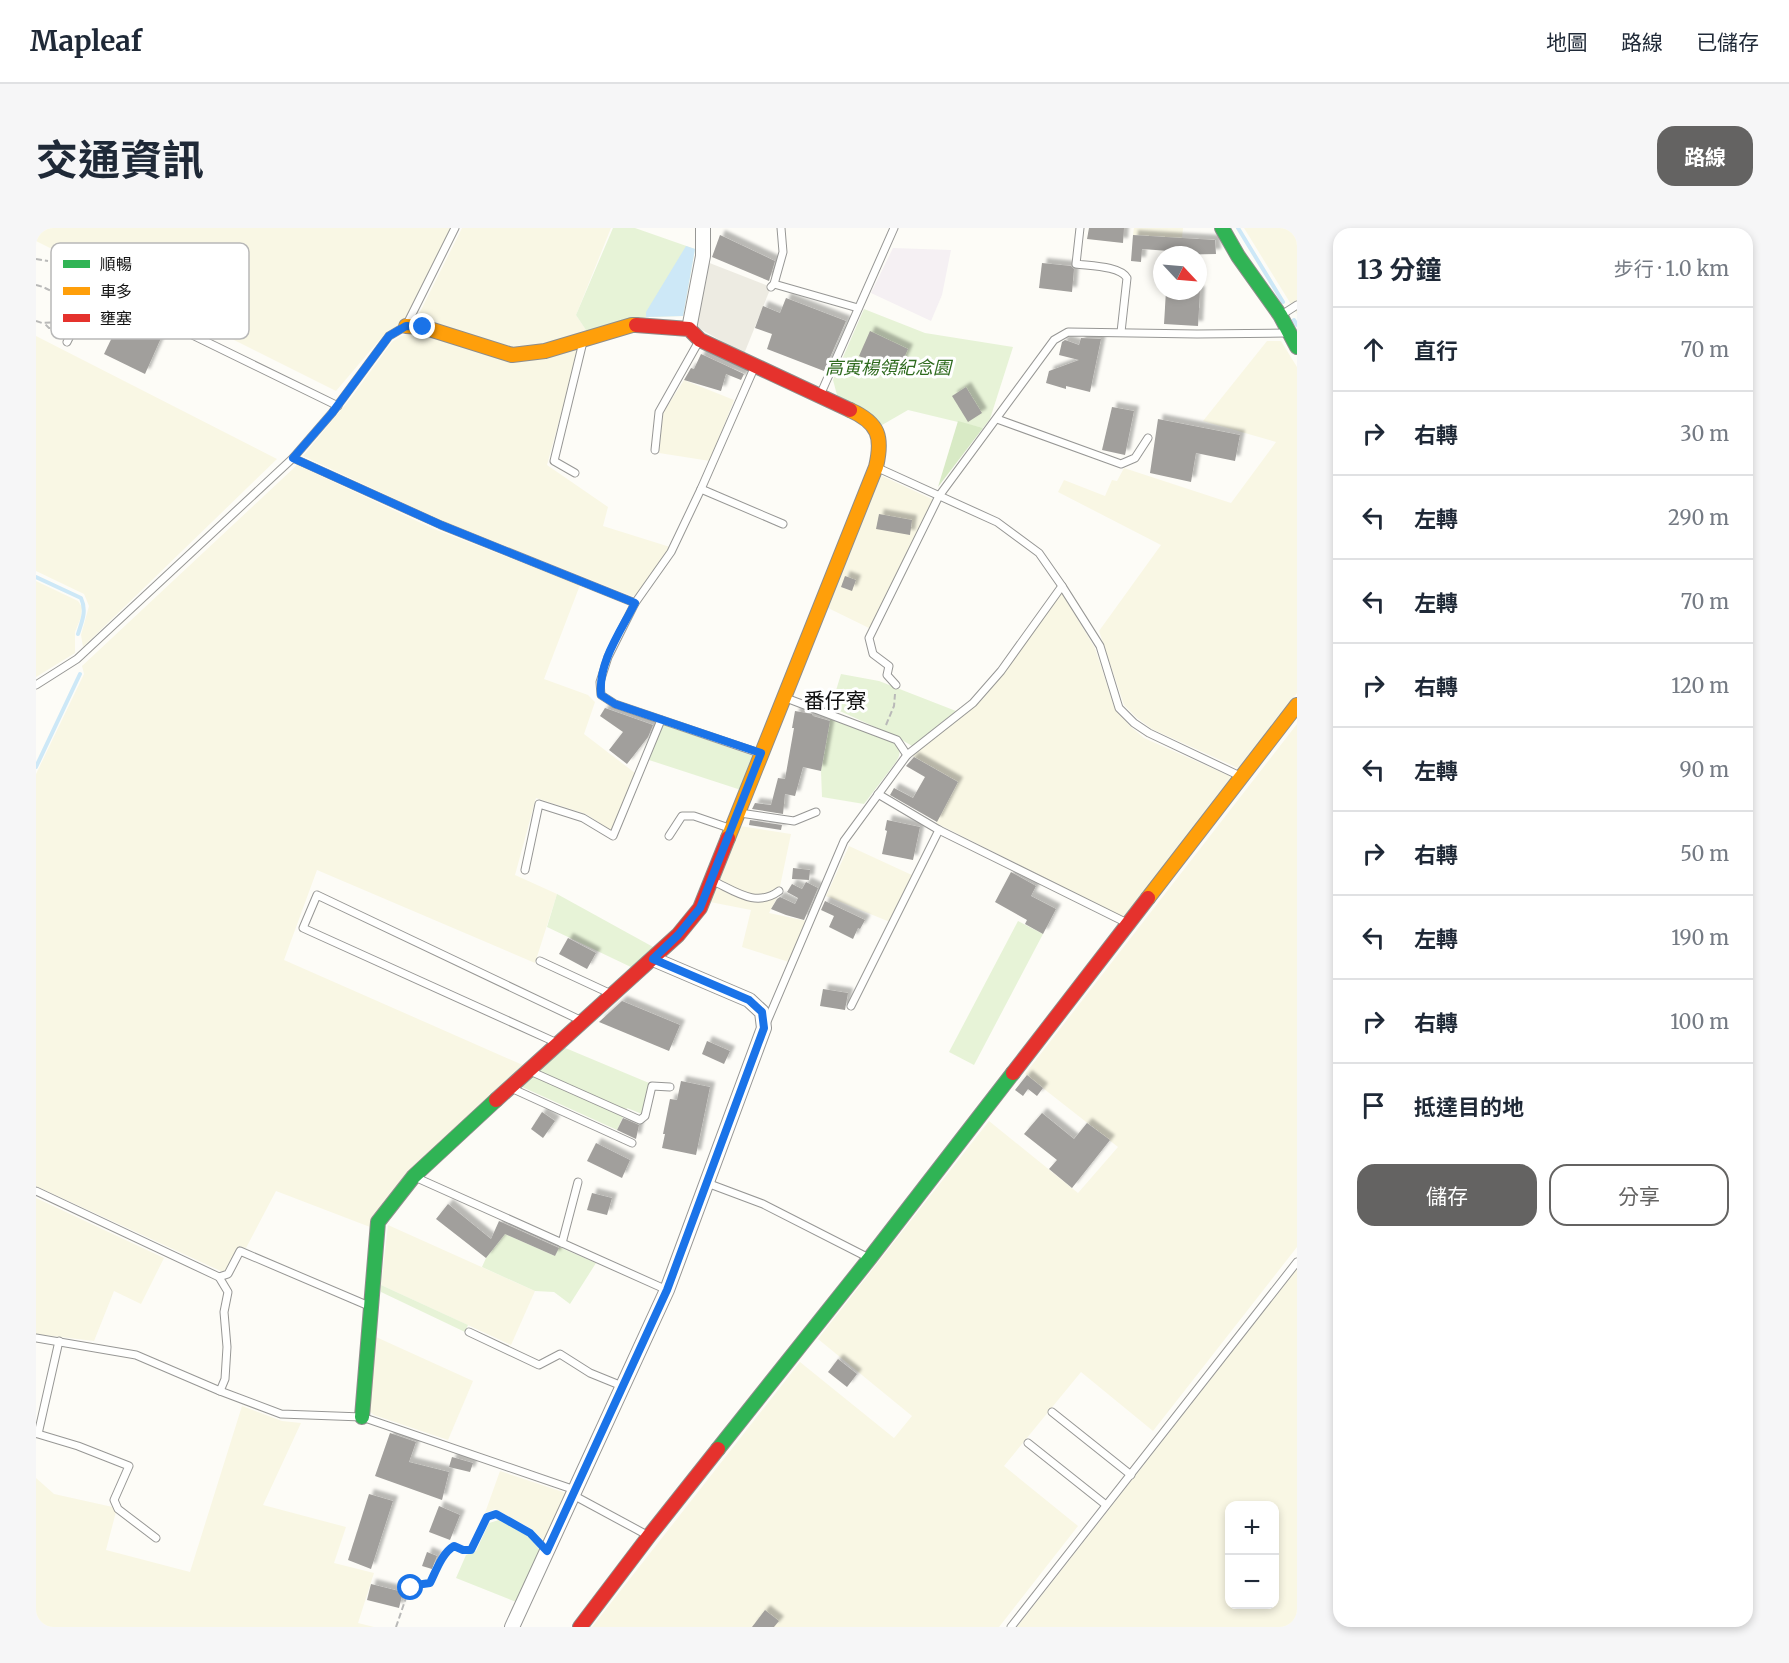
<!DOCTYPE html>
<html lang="zh-TW">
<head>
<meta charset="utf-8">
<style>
  body { margin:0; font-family:Merriweather,"Noto Sans TC",serif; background:#f6f6f7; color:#1f2937 }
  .controls { position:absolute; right:18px; bottom:18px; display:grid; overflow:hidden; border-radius:12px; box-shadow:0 3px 9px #0003 }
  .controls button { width:54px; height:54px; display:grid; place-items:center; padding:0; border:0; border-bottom:2px solid #e0e1e3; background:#fff; color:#1f2937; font:30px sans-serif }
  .compass { position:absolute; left:1117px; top:18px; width:54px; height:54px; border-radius:50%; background:#fff; box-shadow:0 3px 9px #0003; rotate:116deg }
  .stop { position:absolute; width:18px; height:18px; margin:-14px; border:4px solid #1a73e8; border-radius:50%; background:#fff }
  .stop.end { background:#1a73e8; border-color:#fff; box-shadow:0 2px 6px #0008 }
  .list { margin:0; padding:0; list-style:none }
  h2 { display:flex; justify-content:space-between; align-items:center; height:78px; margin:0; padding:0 24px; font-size:26px }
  h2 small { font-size:20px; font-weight:400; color:#747a83 }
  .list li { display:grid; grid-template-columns:39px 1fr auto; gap:18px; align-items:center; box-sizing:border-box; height:84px; padding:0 24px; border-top:2px solid #e0e1e3 }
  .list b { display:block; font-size:22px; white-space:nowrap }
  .list em { font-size:20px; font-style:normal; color:#747a83 }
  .actions { display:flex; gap:12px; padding:18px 24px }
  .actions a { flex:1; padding:14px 0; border:2px solid #646362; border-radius:18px; text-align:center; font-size:21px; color:#646362 }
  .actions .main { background:#646362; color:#fff }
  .icon { flex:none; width:33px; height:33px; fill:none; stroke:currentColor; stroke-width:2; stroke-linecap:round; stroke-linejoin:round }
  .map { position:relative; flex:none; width:1261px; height:1399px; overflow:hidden; border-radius:18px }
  header { display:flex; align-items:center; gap:36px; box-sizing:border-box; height:84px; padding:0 30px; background:#fff; border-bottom:2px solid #e0e1e3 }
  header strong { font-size:28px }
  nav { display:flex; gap:33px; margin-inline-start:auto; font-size:21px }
  .intro { display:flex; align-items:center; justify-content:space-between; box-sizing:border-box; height:144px; padding:0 36px }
  h1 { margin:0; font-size:42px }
  .button { padding:15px 27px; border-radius:18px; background:#646362; color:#fff; font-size:21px; font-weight:700 }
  main { display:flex; gap:36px; padding:0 36px }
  aside { flex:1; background:#fff; border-radius:18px; box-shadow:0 3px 9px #0003 }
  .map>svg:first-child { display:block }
  .industrial { fill:#f5f0f3 }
  .farmland { fill:#f9f7e4; fill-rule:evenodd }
  .green { fill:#e7f3d7 }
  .forest { fill:#d8eac5 }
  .plaza { fill:#edebe2 }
  .water { fill:#cde8f7 }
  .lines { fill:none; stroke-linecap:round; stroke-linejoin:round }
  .stream { stroke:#cde8f7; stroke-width:4 }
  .building { fill:#a19f9c; filter:url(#shadow) }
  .lane-casing { stroke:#979795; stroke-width:9 }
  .street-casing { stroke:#979795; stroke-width:16 }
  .fast-casing { stroke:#8e8d8b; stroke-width:16 }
  .slow-casing { stroke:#8e8d8b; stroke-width:16 }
  .jam-casing { stroke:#8e8d8b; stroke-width:16 }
  .path { stroke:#b9b9b8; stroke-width:2; stroke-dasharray:6 3; stroke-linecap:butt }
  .lane { stroke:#fffffe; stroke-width:7 }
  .street { stroke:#fffffe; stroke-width:14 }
  .fast { stroke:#30b455; stroke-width:14 }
  .slow { stroke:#ff9f0a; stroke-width:14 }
  .jam { stroke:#e5322d; stroke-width:14 }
  .route { stroke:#1a73e8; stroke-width:8 }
  .labels { text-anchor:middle; stroke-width:6; stroke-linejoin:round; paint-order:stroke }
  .park-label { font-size:18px; font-style:italic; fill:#2f6b1f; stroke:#fff }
  .quarter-label { font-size:21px; fill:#111; stroke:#fff }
  .key { fill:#fff; stroke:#b8b8b8; stroke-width:1.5 }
  .key-label { font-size:16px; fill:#111 }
</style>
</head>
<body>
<header>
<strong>Mapleaf</strong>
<nav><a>地圖</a><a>路線</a><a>已儲存</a></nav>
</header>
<div class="intro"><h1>交通資訊</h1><a class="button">路線</a></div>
<main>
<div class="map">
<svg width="1261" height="1399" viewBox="0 0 1261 1399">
  <defs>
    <filter id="shadow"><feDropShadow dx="5" dy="-5" stdDeviation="1.5" flood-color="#0004"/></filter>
  </defs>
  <rect width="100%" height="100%" fill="#fdfcf7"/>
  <path class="industrial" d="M857,20l58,2 -9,45 -11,26 -60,-28z"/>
  <g class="farmland">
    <path d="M0,0h416l-48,96 -17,7 -51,60 -300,-150z"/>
    <path d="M426,0h149l-35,87 12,18 -75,17 -97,-30z"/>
    <path d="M1098,0h49l-1,10 -49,-3z"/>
    <path d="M1208,0h53v86z"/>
    <path d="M384,103l87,29 73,-15 -33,120 61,42 -5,19 67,21 -33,48 -5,1 -189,-75 -140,-65 48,-58 41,-56 9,-6z"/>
    <path d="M0,108l241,123 -194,188 -2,-12 8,-29 -5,-12 -48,-23z"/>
    <path d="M1231,113h14l16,26v326l-57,76 -88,-40 -15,-11 -13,-13 -25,-74 62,-86 -103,-53 6,-12 41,16 7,-16 5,1 7,-13 107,35 45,-61 -73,-21z"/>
    <path d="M648,152l50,20 -24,61 -51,-8 4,-40z"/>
    <path d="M261,237l137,64 146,56 -36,94 44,16 7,7 -11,32 51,39 -23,58 -26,-17 -50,-16 -21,77 42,19 -22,69 -218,-93 -33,90 241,106 -155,161 -94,-36 -30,57 -7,-2 -14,27 -189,-87v-412l48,-100 -2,-8z"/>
    <path d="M844,247l54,25 -63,129 -45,-22z"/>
    <path d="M0,353l42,20 4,6 -1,10 -6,15v21l-39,24z"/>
    <path d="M1026,365l33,55 20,61 15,17 14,12 88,39 -107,141 -189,-95 22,-41 -47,-27 72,-56z"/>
    <path d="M1261,496v523l-144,184 -72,-59 -77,94 74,60 -79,101h-407l208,-265 94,76 18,-22 -94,-77 171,-218 89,72 40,-46 -93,-73z"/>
    <path d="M704,598l51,8 -13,62 -9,17 38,8 -18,41 -47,-15 9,-37 -41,-8z"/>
    <path d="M813,618l65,30 -24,46 -64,-26z"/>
    <path d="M0,970l128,60 -23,46 -27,-13 -20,50 -58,-7z"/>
    <path d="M352,997l147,66 -24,54 -130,-60z"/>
    <path d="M1261,1041v358h-280zM1194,1278h44v98h-44z"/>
    <path d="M340,1109l97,44 -25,59 -74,-25 -6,-5z"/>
    <path d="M206,1178l40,15 19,2 -38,82 83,22 -12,36 40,10 -16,50 16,4h-338v-149l18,16 63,14 -11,42 84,22z"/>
    <path d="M464,1243l66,22 -22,48 -12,-12 -37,-20 -10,4z"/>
  </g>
  <g class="green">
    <path d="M577,0h22l60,21 -12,67 -37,1 -58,16 -12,-18z"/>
    <path d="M828,81l61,24 88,14 -23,72 -7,9 -75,-18 -26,15 -45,-30 -4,-15z"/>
    <path d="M805,446l38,7 77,30 -44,35 -15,-9 -66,-30z"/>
    <path d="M794,490l64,24 6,6 -1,8 -3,6 -32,42 -42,-7 -1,-26z"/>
    <path d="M626,496l91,32 -12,34 -92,-30z"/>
    <path d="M521,666l98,54 -22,20 -86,-41z"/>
    <path d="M982,693l25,13 -69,131 -25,-13z"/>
    <path d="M527,819l86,36 -7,31 -15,-6 -10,22 -97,-44z"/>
    <path d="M469,1006l50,22 4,-9 37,16 -26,41 -16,-12 -19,-1 -53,-24 4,-9z"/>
    <path d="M345,1057l87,40 -3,7 -84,-40z"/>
    <path d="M463,1292l29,16 12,14 -24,52 -60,-24 10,-23 10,-4 13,-28z"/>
  </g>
  <path class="forest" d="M922,193l25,7 -45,59z"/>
  <path class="plaza" d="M671,34l64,25 -27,67 -47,-27 -1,-9z"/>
  <path class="water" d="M650,18l9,3 -12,67 -37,1v-5z"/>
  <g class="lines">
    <g class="stream">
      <path d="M1202,0l45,74"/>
      <path d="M1258,92l3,5"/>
      <path d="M0,349l45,21c6,13 1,23 -3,36"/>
      <path d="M0,539l44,-93"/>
    </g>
  </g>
  <g class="building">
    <path d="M1053,0h35l-1,15 -36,-4z"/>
    <path d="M684,7l55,26 -6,20 -57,-24z"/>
    <path d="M1097,7l82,5 1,14 -47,1v-4l-27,-2 -1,13 -10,-1z"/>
    <path d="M1006,35l29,3 3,3 -2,23 -33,-4z"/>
    <path d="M1130,63h34l-2,35 -34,-2z"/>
    <path d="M750,70l60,23 -22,50 -57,-22 5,-15 -17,-6 8,-22 17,7z"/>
    <path d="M85,91l40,19 -16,36 -41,-20z"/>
    <path d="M834,103l38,18 -11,25 -38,-18z"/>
    <path d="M1045,110l20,1 -11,53 -24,-6v3l-20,-6 3,-12 30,-11 -20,-5 3,-13 3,-2 14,5z"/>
    <path d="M665,126l43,20 -3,6 -15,-6 -5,17 -37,-11 7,-12 3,1z"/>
    <path d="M930,159l16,26 -14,9 -16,-26z"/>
    <path d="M1076,179l22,4 -9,44 -23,-5z"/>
    <path d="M1122,191l82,16 -5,26 -39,-8 -5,29 -41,-9z"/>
    <path d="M843,286l33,6 -2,15 -34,-6z"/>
    <path d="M809,348l11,4 -4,11 -11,-4z"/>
    <path d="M569,480l48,17 -5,12 -21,27 -18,-14 14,-18 -23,-16z"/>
    <path d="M759,483l17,3 1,2 17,5 -9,50 -18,-4 -8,29 -10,-2 -2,20 -31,-5 3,-6 16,2 7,-27 7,1 9,-51h-2z"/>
    <path d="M878,529l44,25 -21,40 -47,-27 4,-7 19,10 12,-21 -19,-11z"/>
    <path d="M714,592l32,5 -1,5 -32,-5z"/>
    <path d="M851,592l33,7 -7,33 -31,-6 5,-23 -2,-1z"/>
    <path d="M757,640l17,2 -1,10 -17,-1z"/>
    <path d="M975,644l25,14 -5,10 25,13 -13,25 -18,-10 2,-4 -32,-18z"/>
    <path d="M770,654l12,6 -14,32 -18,-5 -15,-6 6,-10 3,-2 15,7 3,-6 -11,-6 5,-8 10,5z"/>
    <path d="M789,673l40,19 -5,9 -2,-1 -5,11 -24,-12 5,-11 -13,-6z"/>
    <path d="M532,710l28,15 -9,16 -28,-15z"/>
    <path d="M787,761l25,4 -3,17 -25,-4z"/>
    <path d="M586,773l58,24 -11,26 -70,-29z"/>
    <path d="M671,813l23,10 -6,13 -22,-10z"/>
    <path d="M991,847l16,13 -6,8 -9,-7 -5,7 -8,-6z"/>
    <path d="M645,853l29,6 -14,68 -34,-7 3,-14h-2l7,-35 7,1z"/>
    <path d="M506,884l13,9 -12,17 -12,-9z"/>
    <path d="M1006,885l32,26 13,-16 23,17 -38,48 -23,-19 8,-9 -33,-26z"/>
    <path d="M587,890l16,7 -3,14 -19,-9z"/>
    <path d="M560,915l34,17 -8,18 -35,-17z"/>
    <path d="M556,965l20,5 -5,17 -20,-5z"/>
    <path d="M412,976l43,35 8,-18 60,27 -4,8 -50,-22 -19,24 -50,-39z"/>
    <path d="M802,1131l19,15 -10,13 -19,-15z"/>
    <path d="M354,1205l26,9 -7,20 40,10 -7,28 -67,-24z"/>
    <path d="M416,1229l21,6 -3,9 -21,-5z"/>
    <path d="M333,1266l24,7 -22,68 -23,-9z"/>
    <path d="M403,1278l21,9 -10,25 -21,-8z"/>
    <path d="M391,1324l10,4 -5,13 -10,-3z"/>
    <path d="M335,1356l32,8 -4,16 -32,-8z"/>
    <path d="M729,1382l14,11 -5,6h-22z"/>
  </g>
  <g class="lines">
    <g class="lane-casing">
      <g id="lane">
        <path d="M1044,0l-4,36c14,2 44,2 51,14l-6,54"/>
        <path d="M738,56l84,24"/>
        <path d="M735,59l3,-3 9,-32 -2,-24"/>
        <path d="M1247,86l14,-9"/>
        <path d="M31,114l27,-55 244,119"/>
        <path d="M719,138l-54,123 -30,63 -36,51 -27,54 -8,25 1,13 14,9 144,49"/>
        <path d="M785,165l73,-165"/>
        <path d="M961,191l124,45 14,-6 13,-20"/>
        <path d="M619,222l4,-38 40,-71"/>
        <path d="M257,230l148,67 194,78"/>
        <path d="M842,240l119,54 42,31 23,33 38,60 19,62 15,15 15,10 91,43"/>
        <path d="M539,245l-21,-12 29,-119"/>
        <path d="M665,261l82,35"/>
        <path d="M0,457l41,-26 216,-201 39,-45 57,-77 17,-10 49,-98"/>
        <path d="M860,457l-9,-10 2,-9 -16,-12 -4,-16 70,-142 115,-156 14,-8 129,2 89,-1"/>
        <path d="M750,470l111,42 10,15"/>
        <path d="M842,566l61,36 186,92"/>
        <path d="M704,585l54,8 22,-9"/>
        <path d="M633,608l13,-20h12l35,12"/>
        <path d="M489,642l14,-66 44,14 30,18 48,-116"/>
        <path d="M677,653c22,10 43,27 66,10"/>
        <path d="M504,733l69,32"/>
        <path d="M815,778l88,-176"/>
        <path d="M730,796l78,-183 63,-86 66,-52 28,-32 61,-85"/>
        <path d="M519,814l-252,-114 14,-33 263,125"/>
        <path d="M494,843l110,49 5,-4 7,-30 18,1"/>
        <path d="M475,860l121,55"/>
        <path d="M381,950l250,112"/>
        <path d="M671,955l56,21 104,53"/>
        <path d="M0,963l183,86 9,-3 12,-23 129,55"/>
        <path d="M526,1015l16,-61"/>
        <path d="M183,1049l9,15 -4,20 3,35 -2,32 -5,12"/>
        <path d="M433,1104l70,33 21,-11 30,19 32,13"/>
        <path d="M0,1110l100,17 84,36 61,23 81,3 213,73"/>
        <path d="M23,1113l-21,93 40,12 51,20 -15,34 4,9 38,29"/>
        <path d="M1016,1184l79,63"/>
        <path d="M992,1215l78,62"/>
        <path d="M537,1267l74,40"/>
        <path d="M975,1399l286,-365"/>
      </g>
    </g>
    <g class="street-casing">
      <g id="street">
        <path d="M653,101l14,-73v-28"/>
        <path d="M476,1399l155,-337 97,-262 -2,-16 -13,-12 -96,-41"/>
      </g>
    </g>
    <g class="fast-casing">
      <g id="fast">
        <path d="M1186,0l16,28 42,59 17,32"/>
        <path d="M326,1189l16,-195 36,-46 82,-76"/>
        <path d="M682,1221l152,-191 143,-185"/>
      </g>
    </g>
    <g class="slow-casing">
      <g id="slow">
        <path d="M370,98l17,1 89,28 33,-4 87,-26h4"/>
        <path d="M692,610l148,-371c7,-30 3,-44 -26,-57"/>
        <path d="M1112,670l149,-193"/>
      </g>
    </g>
    <g class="jam-casing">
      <g id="jam">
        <path d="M600,97l53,4 11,11 150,70"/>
        <path d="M977,845l135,-175"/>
        <path d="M460,872l182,-165 22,-27 28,-70"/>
        <path d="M544,1399l69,-91 69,-87"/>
      </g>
    </g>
    <g class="path">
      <path d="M0,31l12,2"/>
      <path d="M0,57c11,2 20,10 31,14 2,12 -3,30 -18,29l-5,-5"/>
      <path d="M0,93l6,2 18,-1"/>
      <path d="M850,497l8,-19 1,-12"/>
      <path d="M360,1399l12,-35c6,-8 13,-8 22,-9 6,-12 12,-30 24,-37l9,4h8l16,-33 9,-3 34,19 7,7"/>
    </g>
    <use href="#lane" class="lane"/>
    <use href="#street" class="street"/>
    <use href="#fast" class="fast"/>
    <use href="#slow" class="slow"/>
    <use href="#jam" class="jam"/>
  </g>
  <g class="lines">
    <path class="route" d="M375,1360l5,-3 14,-2c6,-12 12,-30 24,-37l9,4h8l16,-33 9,-3 34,19 17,18 120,-261 97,-262 -2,-16 -13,-12 -96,-41 25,-24 22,-27 61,-155 -146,-49 -14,-9c-3,-33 20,-64 34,-92l-194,-78 -148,-67 39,-45 57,-77 17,-10 17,1"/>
  </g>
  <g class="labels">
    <g class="park-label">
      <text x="852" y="146">高寅楊領紀念園</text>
    </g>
    <g class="quarter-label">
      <text x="799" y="480">番仔寮</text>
    </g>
  </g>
  <rect x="15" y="15" width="198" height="96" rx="9" class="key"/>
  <rect x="27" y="32" width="27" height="8" fill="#30b455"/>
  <rect x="27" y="59" width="27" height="8" fill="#ff9f0a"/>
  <rect x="27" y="86" width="27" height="8" fill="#e5322d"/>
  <g class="key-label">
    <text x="64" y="42">順暢</text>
    <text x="64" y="69">車多</text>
    <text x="64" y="96">壅塞</text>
  </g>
</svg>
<div class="controls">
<button>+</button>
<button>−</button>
</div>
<svg class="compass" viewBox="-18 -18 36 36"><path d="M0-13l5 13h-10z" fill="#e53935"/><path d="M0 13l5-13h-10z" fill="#747a83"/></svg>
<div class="stop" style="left:375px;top:1360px"></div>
<div class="stop end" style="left:387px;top:99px"></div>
</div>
<aside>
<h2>13 分鐘<small>步行 · 1.0 km</small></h2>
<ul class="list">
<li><svg class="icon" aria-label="ahead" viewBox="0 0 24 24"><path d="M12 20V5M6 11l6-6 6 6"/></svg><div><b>直行</b></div><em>70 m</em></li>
<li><svg class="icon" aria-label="right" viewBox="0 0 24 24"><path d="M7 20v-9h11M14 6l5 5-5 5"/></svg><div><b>右轉</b></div><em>30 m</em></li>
<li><svg class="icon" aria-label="left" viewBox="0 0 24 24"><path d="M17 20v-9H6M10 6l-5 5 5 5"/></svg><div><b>左轉</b></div><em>290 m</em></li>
<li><svg class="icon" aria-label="left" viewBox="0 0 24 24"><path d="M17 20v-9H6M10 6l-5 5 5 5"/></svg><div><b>左轉</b></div><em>70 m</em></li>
<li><svg class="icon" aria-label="right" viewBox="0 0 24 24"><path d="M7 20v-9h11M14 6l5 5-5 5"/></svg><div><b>右轉</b></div><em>120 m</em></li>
<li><svg class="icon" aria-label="left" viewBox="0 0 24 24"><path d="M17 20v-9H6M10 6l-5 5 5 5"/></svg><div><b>左轉</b></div><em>90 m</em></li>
<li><svg class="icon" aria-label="right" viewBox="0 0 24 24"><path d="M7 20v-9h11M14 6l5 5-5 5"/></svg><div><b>右轉</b></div><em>50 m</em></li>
<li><svg class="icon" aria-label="left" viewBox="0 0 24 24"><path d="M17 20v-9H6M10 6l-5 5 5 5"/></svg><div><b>左轉</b></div><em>190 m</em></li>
<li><svg class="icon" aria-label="right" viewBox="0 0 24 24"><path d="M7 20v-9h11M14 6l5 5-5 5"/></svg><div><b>右轉</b></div><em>100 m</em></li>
<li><svg class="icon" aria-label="arrive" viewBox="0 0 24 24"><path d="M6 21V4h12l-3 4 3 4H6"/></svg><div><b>抵達目的地</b></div></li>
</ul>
<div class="actions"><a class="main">儲存</a><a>分享</a></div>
</aside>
</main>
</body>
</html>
